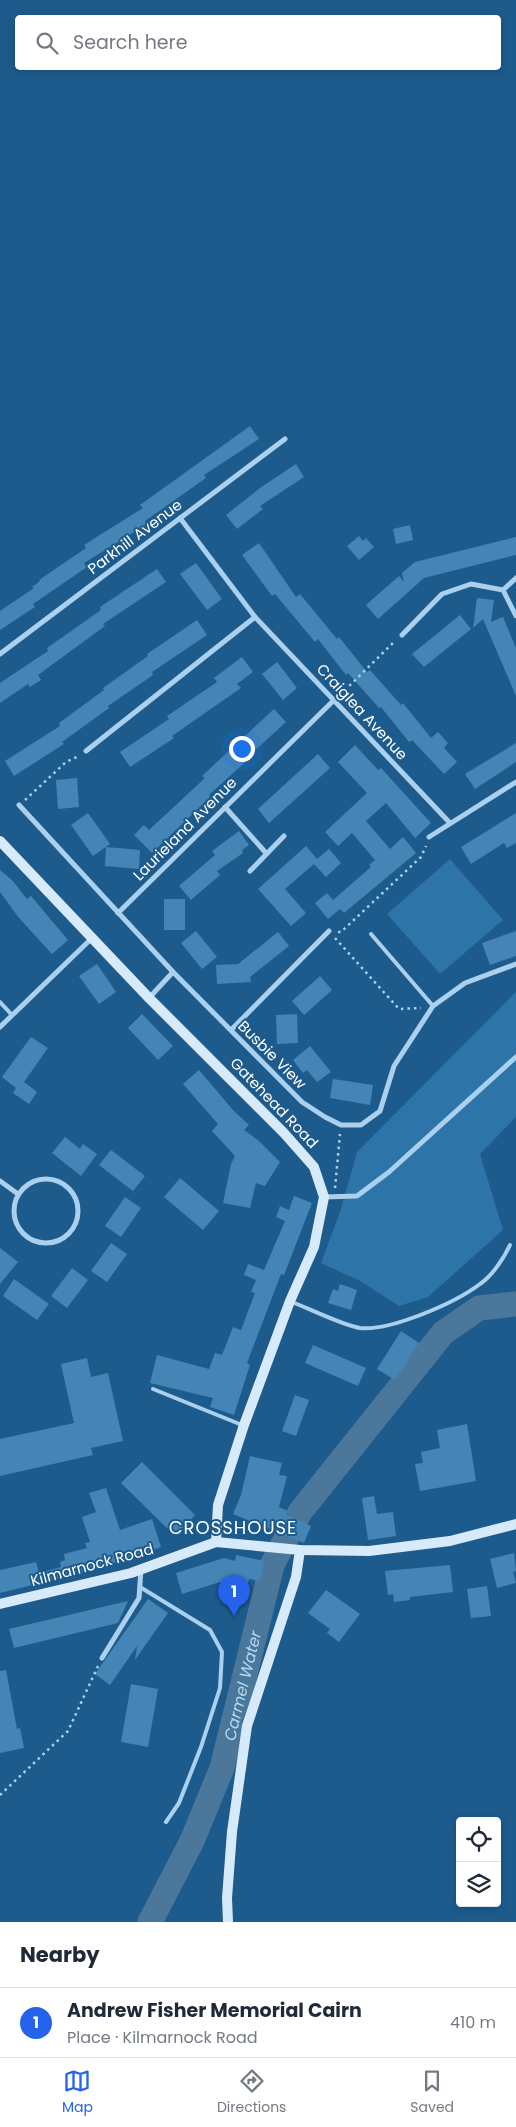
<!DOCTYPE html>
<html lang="en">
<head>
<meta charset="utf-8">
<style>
  body { margin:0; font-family:Poppins,sans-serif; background:#f6f6f7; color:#1f2937 }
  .controls { position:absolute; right:15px; bottom:15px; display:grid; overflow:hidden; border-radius:5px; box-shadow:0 2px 8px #0003 }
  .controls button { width:45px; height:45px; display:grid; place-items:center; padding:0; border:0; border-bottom:1px solid #e0e1e3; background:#fff; color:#1f2937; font:25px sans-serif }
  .you { position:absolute; left:241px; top:748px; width:18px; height:18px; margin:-12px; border:4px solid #fff; border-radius:50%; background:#1a73e8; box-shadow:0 0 0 8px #1a73e833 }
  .badge { display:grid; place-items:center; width:32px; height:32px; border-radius:50%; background:#2563eb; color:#fff; font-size:16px; font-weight:700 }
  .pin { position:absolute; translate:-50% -41px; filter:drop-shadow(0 1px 2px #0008) }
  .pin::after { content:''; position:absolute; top:26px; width:18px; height:15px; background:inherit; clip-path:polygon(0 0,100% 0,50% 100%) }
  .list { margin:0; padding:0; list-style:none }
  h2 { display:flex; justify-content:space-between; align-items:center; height:65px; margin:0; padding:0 20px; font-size:21px }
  h2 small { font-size:16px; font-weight:400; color:#747a83 }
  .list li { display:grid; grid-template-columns:32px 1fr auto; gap:15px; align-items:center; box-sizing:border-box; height:70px; padding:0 20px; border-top:1px solid #e0e1e3 }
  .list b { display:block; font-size:19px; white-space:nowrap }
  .list p { margin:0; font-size:16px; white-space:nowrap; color:#747a83 }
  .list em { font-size:16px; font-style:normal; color:#747a83 }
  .icon { flex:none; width:28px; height:28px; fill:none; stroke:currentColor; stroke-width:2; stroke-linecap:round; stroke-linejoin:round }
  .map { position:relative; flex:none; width:516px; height:1922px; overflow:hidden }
  .search { position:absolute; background:#fff; box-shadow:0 2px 8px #0003; left:15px; right:15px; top:15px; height:55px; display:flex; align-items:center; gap:12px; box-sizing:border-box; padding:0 18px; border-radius:5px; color:#747a83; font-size:19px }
  .sheet { height:135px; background:#fff }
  nav { display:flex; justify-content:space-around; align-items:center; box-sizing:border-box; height:70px; border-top:1px solid #e0e1e3; background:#fff; font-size:14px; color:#747a83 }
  nav a { display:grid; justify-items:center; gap:2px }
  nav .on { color:#2563eb }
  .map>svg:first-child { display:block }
  .green { fill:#2d74a9 }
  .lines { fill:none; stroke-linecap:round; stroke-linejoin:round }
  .river { stroke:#4b779a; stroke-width:25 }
  .building { fill:#4585b5 }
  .path { stroke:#abd0ed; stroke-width:2.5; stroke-dasharray:2.5 4; stroke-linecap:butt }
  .lane { stroke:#abd0ed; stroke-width:4 }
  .street { stroke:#abd0ed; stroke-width:5 }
  .secondary { stroke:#d7eaf9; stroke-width:10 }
  .labels { text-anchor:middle; stroke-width:4; stroke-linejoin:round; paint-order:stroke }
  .street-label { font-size:15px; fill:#fff; stroke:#1d5b8d }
  .water-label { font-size:16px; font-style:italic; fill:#b6daf4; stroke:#1d5b8d }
  .quarter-label { font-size:18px; letter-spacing:1px; fill:#fff; stroke:#1d5b8d }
</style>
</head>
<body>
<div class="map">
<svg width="516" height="1922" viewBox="0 0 516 1922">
  <rect width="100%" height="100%" fill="#1d5b8d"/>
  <g class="green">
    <path d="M450,859l53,61 -63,54 -53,-60z"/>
    <path d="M516,992v125l-36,37 23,76 -75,67 -29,9 -39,-25 -39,-18 19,-51 17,-60z"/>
  </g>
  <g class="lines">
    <path class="river" id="s1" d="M150,1922l42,-81 30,-73 50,-203 28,-53 143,-179 36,-25 37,-4"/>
  </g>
  <g class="building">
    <path d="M250,426l9,13 -55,36 2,3 -61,43 2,3 -63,39 3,4 -54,37 2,3 -35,23v-19l34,-23 -2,-1 8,-6 -1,-1 47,-32 -2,-3 59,-37 -3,-3z"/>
    <path d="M296,464l8,13 -44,29 3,3 -26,20 -11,-14 34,-27z"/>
    <path d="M410,525l3,15 -17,4 -3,-15z"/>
    <path d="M359,536l4,5 3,-3 8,9 -15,13 -12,-14z"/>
    <path d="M516,537v18l-92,23 -46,41 -12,-14 33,-29 5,6 -2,-9 13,-11z"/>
    <path d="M259,543l37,54 4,-3 37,45 2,-2 28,35 3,-2 31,35 2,-2 28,35 7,-6 10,11 -4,5 13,14 -13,12 -32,-34 -3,2 -28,-35 -2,1 -31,-35 -2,2 -28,-36 -3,3 -40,-48 -3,2 -30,-41z"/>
    <path d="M196,563l26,36 -15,11 -27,-36z"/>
    <path d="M157,569l9,13 -63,42 2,2 -67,49 3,5 -11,7 -2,-3 -28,19v-20l48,-32 -1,-3 54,-38 -1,-3z"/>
    <path d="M477,598l17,2 -3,22 12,-5 13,31v48l-33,-77 -10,9z"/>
    <path d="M460,615l11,14 -47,38 -12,-13z"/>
    <path d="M197,620l10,15 -55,37 1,3 -45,31 1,2 -47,34 2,2 -50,32 -9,-15 55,-35 -1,-3 45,-33 -1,-2 45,-32 -1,-2z"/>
    <path d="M242,657l11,15 -16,12 4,4 -69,48 2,2 -44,29 -10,-15 49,-33 -2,-3 50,-34 -3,-4z"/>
    <path d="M277,662l20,26 -14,12 -21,-26z"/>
    <path d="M274,709l12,13 -34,31 1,2 -44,40 1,2 -58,56 -18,-18 10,-10 5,5 56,-52 -3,-2z"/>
    <path d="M516,743v19l-41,27 -10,-15z"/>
    <path d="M355,745l23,25 3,-2 50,55 -16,15 -29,-35 -20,18 24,28 13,-12 13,16 -72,60 -4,-4 -12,10 -13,-16 12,-10 6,7 38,-33 -2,-2 6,-5 -23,-27 -14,13 -13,-14 42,-39 -29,-31z"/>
    <path d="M318,754l12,14 -61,55 -11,-14z"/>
    <path d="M77,778l2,29 -21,2 -2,-29z"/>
    <path d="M88,813l22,31 -17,12 -22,-31z"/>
    <path d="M516,813v30l-9,5 -3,-5 -33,21 -10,-17z"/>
    <path d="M239,831l10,14 -7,5 1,3 -26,18 3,4 -29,25 -12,-14 36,-31 -3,-4z"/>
    <path d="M306,846l11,13 12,-10 12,14 -15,14 -12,-13 -29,25 21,24 -15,13 -33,-37z"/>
    <path d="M106,847l34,3 -1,19 -34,-3z"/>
    <path d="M0,870l13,11 14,18 4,-3 37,44 -16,14 -33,-36 -19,-26z"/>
    <rect x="164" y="899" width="21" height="31"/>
    <path d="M196,931l21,26 -15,12 -21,-26z"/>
    <path d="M516,931v25l-26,9 -8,-22z"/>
    <path d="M278,932l11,14 -39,31 1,5 -34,2 -1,-19 22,-1z"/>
    <path d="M97,964l19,28 -17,12 -20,-28z"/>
    <path d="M320,976l12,14 -28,25 -12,-14z"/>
    <path d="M142,1014l31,32 -15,14 -30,-32z"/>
    <path d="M297,1014l1,29 -21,1 -1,-29z"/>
    <path d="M31,1037l17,11 -24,34 13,10 -8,12 -16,-11 3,-5 -14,-11z"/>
    <path d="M310,1046l21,26 -14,10 -10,-12 -4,3 -10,-13z"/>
    <path d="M199,1070l34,40 16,15 -5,5 15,11 21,21 -15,24 -9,-3 -6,25 -27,-5 8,-39 4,-8 -23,-25 6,-7 -35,-40z"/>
    <path d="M333,1079l40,6 -3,20 -40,-7z"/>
    <path d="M65,1137l15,12 3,-5 14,10 -16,22 -29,-23z"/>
    <path d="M111,1150l34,26 -12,15 -34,-26z"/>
    <path d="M180,1178l39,33 -16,19 -39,-33z"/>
    <path d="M294,1196l18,7 -28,72 -3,-1 -34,89 3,2 -16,50 -24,-8 3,-9 -63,-15 7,-28 52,14 6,-16 7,2 11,-28 8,3 14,-37 -4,-1 5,-12 -12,-5 4,-11 16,6 21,-49 -9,-4 4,-11 9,4z"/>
    <path d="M125,1197l16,11 -20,29 -16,-11z"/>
    <path d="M111,1243l16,11 -20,28 -16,-11z"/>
    <path d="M0,1248l18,14 -18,22z"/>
    <path d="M72,1268l16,12 -21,28 -16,-12z"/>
    <path d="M14,1279l35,25 -12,16 -34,-24z"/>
    <path d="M340,1284l17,6 -6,20 -23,-7 5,-14 5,2z"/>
    <path d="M401,1331l18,12 -24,37 -18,-11z"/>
    <path d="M313,1345l53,23 -8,18 -53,-23z"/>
    <path d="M87,1358l4,19 17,-4 15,68 -32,7 2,7 -93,21v-37l74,-16 -13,-59z"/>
    <path d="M295,1395l14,5 -13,36 -14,-5z"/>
    <path d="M467,1424l9,57 -56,10 -5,-27 8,-1 -2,-11 19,-4 -3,-18z"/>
    <path d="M250,1456l32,7 -3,12 8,1 -8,31 9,4 -2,4 25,11 -7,17 -71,-29 8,-19z"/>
    <path d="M142,1462l53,53 -20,21 -54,-53z"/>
    <path d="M106,1488l14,42 32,-11 9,28 -71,24 -90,22v-23l36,-8 3,11 22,-6 -1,-5 5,-2 -1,-6 23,-6 -2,-5 5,-1 -8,-25 14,-5 -7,-19z"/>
    <path d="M374,1496l3,18 16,-2 3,24 -28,4 -6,-42z"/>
    <path d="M514,1553l2,18 -3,1 3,11 -19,5 -7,-29z"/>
    <path d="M236,1555l28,6 -4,20 -11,-2 -2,9 -27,-6 -38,12 -6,-21 48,-15 11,3z"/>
    <path d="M450,1565l3,27 -43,5v3l-16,2 -1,-8 -5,1 -3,-24z"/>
    <path d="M487,1586l4,30 -20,2 -4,-29z"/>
    <path d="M326,1590l34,24 -21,28 -12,-9 3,-4 -22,-16z"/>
    <path d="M148,1599l20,14 -33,47 2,-14 -27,39 -15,-11z"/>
    <path d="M128,1601l-10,22 -104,25 -5,-19z"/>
    <path d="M6,1670l11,59 3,-1 4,20 -24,5v-82z"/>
    <path d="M131,1684l27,5 -10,58 -27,-5z"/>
  </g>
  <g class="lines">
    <g class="path">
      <path d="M340,695l55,-54"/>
      <path d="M25,800l41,-38 13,-6"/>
      <path d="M338,932h3l80,-75 5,-11"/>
      <path d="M335,938l64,71 22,-1"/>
      <path d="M335,1188l5,-54"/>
      <path d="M0,1795l68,-64 30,-65"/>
    </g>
    <g class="lane">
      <path d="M371,934l62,72"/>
      <path d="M0,1002l12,13"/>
      <path d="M292,1302c16,6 52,24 68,26 31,3 95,-25 120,-44 12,-8 24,-26 30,-39"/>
      <path d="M153,1389l89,36"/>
      <path d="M140,1587l70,43 12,22 -2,36 -19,59 -22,56 -13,19"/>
    </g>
    <g class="street">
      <path d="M180,518l75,99 195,206"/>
      <path d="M503,590l13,-12"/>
      <path d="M402,635l40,-41 29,-10 32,6 13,26"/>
      <path d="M0,654l285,-215"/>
      <path d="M86,751l169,-134"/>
      <path d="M19,805l154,167 129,130 23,15 16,8h20l19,-14 14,-45 39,-60 32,-23 51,-19"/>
      <path d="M225,807l41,46"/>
      <path d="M429,837l87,-55"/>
      <path d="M250,871l34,-35"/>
      <path d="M118,913l216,-213"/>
      <path d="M149,998l24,-26"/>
      <path d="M0,1027l92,-89"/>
      <path d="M231,1030l98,-99"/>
      <circle cx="46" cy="1211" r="32"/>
      <path d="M0,1181l18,13"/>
      <path d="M324,1197l33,-1 32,-24 127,-115"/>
      <path d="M102,1658l37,-60 2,-29"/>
    </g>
    <g class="secondary">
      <path d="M0,841l149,157 135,135 30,34 10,30 -10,50 -24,54 -46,124 -26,80 -2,37"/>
      <path d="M0,1604l131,-31 85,-31 84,8 69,1 81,-10 66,-17"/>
      <path d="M228,1922l-1,-24 5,-66 15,-106 49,-149 4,-27"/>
    </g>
  </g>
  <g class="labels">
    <g class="street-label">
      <text transform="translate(135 537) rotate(-37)" y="5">Parkhill Avenue</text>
      <text transform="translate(362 712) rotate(47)" y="5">Craiglea Avenue</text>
      <text transform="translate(185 829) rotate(-45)" y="5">Laurieland Avenue</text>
      <text transform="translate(272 1055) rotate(45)" y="5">Busbie View</text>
      <text transform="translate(274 1103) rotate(46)" y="5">Gatehead Road</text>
      <text transform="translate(92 1565) rotate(-15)" y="5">Kilmarnock Road</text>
    </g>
    <g class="water-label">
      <text dy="6" stroke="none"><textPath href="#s1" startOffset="255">Carmel Water</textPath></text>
    </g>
    <g class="quarter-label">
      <text x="233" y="1534">CROSSHOUSE</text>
    </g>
  </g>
</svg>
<div class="controls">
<button><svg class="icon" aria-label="locate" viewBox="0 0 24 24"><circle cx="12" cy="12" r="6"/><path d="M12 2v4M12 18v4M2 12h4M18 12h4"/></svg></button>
<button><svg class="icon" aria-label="layers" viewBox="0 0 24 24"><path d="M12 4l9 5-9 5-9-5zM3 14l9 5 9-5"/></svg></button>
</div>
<div class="you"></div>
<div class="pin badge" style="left:234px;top:1616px">1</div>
<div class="search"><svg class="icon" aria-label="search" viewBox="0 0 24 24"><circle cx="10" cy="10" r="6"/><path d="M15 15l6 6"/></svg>Search here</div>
</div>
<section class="sheet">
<h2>Nearby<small></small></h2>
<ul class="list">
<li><span class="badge">1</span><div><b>Andrew Fisher Memorial Cairn</b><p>Place · Kilmarnock Road</p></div><em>410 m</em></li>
</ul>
</section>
<nav>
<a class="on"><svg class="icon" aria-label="map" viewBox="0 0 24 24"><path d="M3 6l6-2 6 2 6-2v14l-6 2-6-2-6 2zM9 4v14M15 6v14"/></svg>Map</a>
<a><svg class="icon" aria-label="directions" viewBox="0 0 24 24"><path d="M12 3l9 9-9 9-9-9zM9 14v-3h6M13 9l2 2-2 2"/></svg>Directions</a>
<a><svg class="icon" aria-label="saved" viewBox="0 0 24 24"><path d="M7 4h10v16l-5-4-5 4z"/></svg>Saved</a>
</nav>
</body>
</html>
